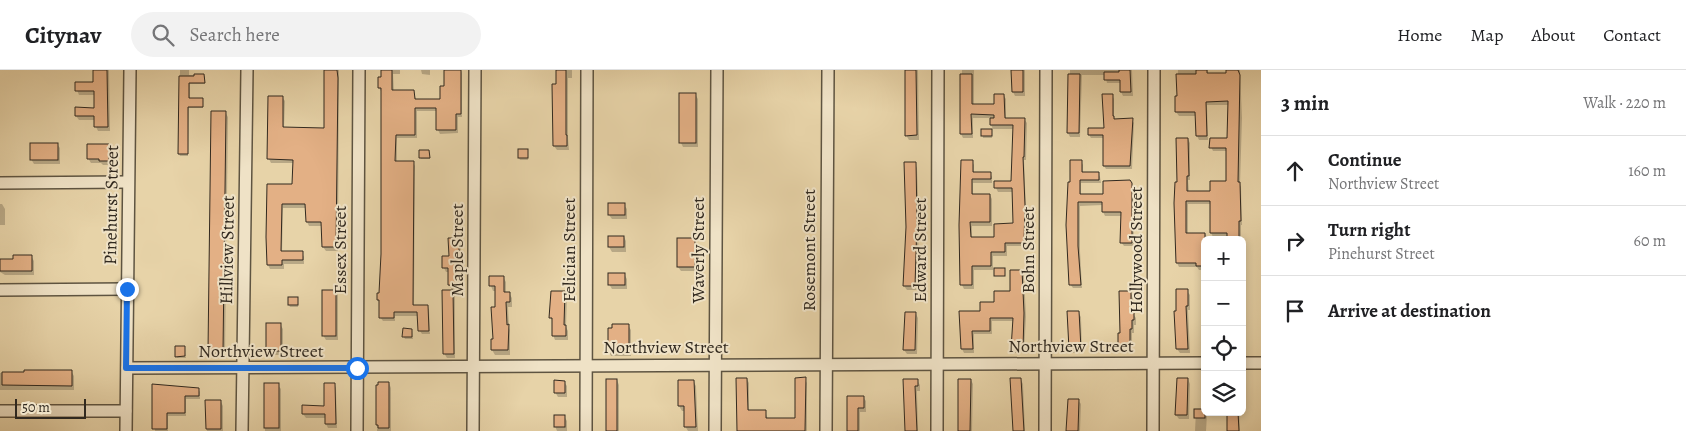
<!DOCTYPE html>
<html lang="en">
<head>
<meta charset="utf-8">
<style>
  body { margin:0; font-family:Alegreya,serif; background:#f2f2f2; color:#202124 }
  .controls { position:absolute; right:15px; bottom:15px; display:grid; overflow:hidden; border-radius:8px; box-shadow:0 2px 8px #0003 }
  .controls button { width:45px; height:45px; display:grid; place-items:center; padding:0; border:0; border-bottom:1px solid #e0e0e0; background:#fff; color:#202124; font:25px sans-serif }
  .scale { position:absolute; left:15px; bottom:12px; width:71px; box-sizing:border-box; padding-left:5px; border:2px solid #31291f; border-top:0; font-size:14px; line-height:18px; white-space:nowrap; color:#31291f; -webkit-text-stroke:4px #efe2c6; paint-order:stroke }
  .stop { position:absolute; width:15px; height:15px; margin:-11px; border:4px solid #1a73e8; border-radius:50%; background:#fff }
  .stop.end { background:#1a73e8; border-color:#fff; box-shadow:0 1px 5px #0008 }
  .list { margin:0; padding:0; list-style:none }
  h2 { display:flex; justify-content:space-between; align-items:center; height:65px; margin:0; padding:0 20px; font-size:21px }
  h2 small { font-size:16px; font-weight:400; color:#757577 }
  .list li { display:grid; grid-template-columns:32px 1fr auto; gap:15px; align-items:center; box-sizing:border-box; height:70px; padding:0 20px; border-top:1px solid #e0e0e0 }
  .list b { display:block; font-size:19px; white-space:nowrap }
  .list p { margin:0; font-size:16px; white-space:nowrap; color:#757577 }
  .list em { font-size:16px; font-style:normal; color:#757577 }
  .icon { flex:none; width:28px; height:28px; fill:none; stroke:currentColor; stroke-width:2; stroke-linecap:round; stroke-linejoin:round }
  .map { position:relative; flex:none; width:1261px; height:361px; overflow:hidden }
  header { display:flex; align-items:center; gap:30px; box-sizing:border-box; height:70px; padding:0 25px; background:#fff; border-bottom:1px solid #e0e0e0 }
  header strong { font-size:24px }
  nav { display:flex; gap:28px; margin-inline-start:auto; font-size:18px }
  .search { width:350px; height:45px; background:#f2f2f2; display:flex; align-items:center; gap:12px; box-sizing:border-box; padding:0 18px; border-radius:28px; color:#757577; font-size:19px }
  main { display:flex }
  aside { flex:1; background:#fff }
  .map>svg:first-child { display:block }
  .shadow { fill:#0003 }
  .building { fill:#e3b085; stroke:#31291f }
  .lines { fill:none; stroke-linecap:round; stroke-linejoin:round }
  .street-casing { stroke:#5e5441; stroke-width:14 }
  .street { stroke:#efe2c6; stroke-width:11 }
  .route { stroke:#1a73e8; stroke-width:6 }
  .labels { text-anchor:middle; stroke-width:4; stroke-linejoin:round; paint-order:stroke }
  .street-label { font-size:18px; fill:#31291f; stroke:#efe2c6 }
</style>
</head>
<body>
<header>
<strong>Citynav</strong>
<div class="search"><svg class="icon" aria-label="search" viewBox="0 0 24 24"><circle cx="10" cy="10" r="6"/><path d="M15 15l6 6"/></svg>Search here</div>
<nav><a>Home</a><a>Map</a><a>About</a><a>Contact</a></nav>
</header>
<main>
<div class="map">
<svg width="1261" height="361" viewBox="0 0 1261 361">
  <rect width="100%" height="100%" fill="#e7d3a8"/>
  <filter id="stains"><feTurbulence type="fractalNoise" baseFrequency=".004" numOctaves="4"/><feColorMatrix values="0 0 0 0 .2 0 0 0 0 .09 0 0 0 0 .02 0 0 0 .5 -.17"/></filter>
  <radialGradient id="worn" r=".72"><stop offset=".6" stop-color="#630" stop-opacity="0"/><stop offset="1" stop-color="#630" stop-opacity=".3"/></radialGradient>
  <g class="shadow">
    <path d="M94,0h15l1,61h-12l-2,-4v-7h-17l-3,-4 20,-7v-14h-17l-2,-5 17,-6z"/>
    <path d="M180,0h9v5l15,1 1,1v7h-15v16h12l1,8h-14l-1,48h-8l-1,-2z"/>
    <path d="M324,0h15l-1,181h-12l-3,-4v-21h-14l-2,-4v-14h-24l-1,45h20l2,4v7h-20v5h-14l-2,-4 -1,-28 1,-52h25l1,-22h-23l-2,-4v-62h13l3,4 -1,27 41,1z"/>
    <path d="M382,0h18v4h-7l1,18h20l2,8h25l4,-13v-17h16l1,3v44h-4v16l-18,1 -2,-4 -1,-19h-20v27h-20v25l16,-1 2,4 -1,140h13l2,4 1,24h-8l-2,-3 -1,-15h-24v5h-12l-3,-4v-13l-2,-4 2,-6 3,-40 -2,-163 -2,-3 3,-9z"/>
    <path d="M421,0h9v5l-8,-1z"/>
    <path d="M557,0h15v8h-4v60l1,12h-12l-3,-4z"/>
    <path d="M906,0h12l1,70h-10l-3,-5z"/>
    <path d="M962,0h12v35h21l9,-9 2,3v21l18,-1 3,4 -1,37h-2l2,50v36h-19v10h-14v14h-19v19h-10l-2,-4 10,-124 2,4v8h16l2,4v6h-19v12h17l2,4v27h-20v12h24l18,-13 -1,-33h-15l-2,-4 16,-6 2,-53h-21l-2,-4v-7h-18v20h-10l-2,-4z"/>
    <path d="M1012,0h13v26h-10l-2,-4z"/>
    <path d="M1070,0h62l1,26h-10l-2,-4v-9h-14l-2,-8h-23l-2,62h-10l-2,-4z"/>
    <path d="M1178,0h30v4h20v-4h12l2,48 -2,67 1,2 1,38h-1v15h-13v-3h-15l-2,-4 1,-29h-24v30h17l3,4v2h-3v30h-6l-2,-3h-18l-2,-4 1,-80 10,-44 2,4v37h-2l1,12h22l16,-9v-32h-14l-2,-4 18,-8v-34h-22l1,35h-9l-2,-4 -1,-20h-17l-3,-4z"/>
    <path d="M695,24l3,5v48h-15l-2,-4z"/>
    <path d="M1112,25l2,4v18l1,3h17l2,3 -2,46h-26l-2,-3v-28h-13l-2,-3v-6h16z"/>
    <path d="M225,42l3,5 -3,238h-13l-3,-4z"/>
    <path d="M982,60h9l1,8h-9z"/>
    <path d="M57,74l3,4v16h-26l-3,-5z"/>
    <path d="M108,75l3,5v15h-8l-2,-2h-10l-3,-5z"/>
    <path d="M527,80l1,10h-8l-1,-2z"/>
    <path d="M429,81l1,8h-9l-1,-2z"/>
    <path d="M1081,91l2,4v8h15l2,4 1,6h-20v12h23l26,-13 3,6 1,58h-10l-3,-4 1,-26h-17l-2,-4v-7l-23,1v45l2,37h-9l-3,-4 1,-101z"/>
    <path d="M915,94l2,4 2,59 -2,63h-10l-3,-4z"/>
    <path d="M0,134h2l3,5v16h-5z"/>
    <path d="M624,135l3,4v10h-15l-3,-4z"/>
    <path d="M609,167h15l2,4v11h-14l-3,-5z"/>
    <path d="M694,169l3,5v27h-16l-3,-4z"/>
    <path d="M458,170l3,4 -1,46h-8l-3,-5v-13h-3l-2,-4z"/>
    <path d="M31,186l3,5v14h-29l-5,-3v-12h14z"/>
    <path d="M1021,201l3,4 2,42 -2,36h-9l-3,-4 2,-28h-22v13h-18v19h-10l-2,-4 -2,-37h21l15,-9 16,-11z"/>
    <path d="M624,204l3,5v10h-15l-3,-5z"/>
    <path d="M491,207h12l3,5v11h3l3,5v9h-4l1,20 1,3v25h-15l-3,-5 5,-42v-17h-4l-2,-5z"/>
    <path d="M335,221l3,4v45h-12l-3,-5z"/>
    <path d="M452,221l3,5v62h-8l-3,-5z"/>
    <path d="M1187,221l3,4v15h-2l2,43h-10l-3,-4z"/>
    <path d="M552,222h13l2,4 -1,31 2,4v9h-13l-2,-5v-13l-2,-4z"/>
    <path d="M1130,222l3,5v17l3,4v7h-2v8h-2v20h-10l-2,-4z"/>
    <path d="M297,228l1,9h-8l-1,-2z"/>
    <path d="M1078,242l3,5 1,36h-9l-3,-4z"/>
    <path d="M916,244l2,4 -1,36h-10l-3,-4z"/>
    <path d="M280,254l3,5v26h-13l-3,-5z"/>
    <path d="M628,255l3,5v26h-20l-2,-4z"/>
    <path d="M412,260l1,9h-8l-1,-2z"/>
    <path d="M184,277l2,11h-9l-1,-2z"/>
    <path d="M71,301l3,5v14h-74v-17z"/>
    <path d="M747,309l2,4v29h16l3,7h28l9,-40 2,4v48h-70z"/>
    <path d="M1188,309l2,5 -1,35h-10l-3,-4z"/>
    <path d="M617,310l2,5v46h-12z"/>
    <path d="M905,310h12l3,5v6h-3l1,40h-13z"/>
    <path d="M971,310l2,4 -1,47h-13z"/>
    <path d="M1021,310l2,4 2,47h-11z"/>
    <path d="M679,311h14l3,5 2,45h-10l-3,-5v-15h-3l-3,-5z"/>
    <path d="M564,312l3,4v11h-9l-3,-5z"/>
    <path d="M389,313l2,5v43h-14l1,-44z"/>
    <path d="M334,314l2,4 1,40h-9l-2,-4v-6h-20l-3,-4 22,-7z"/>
    <path d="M265,315h13l3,4v42h-16z"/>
    <path d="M154,316l44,3 2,3v7h-14v17h-18v15h-13z"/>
    <path d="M848,327h15l3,4v11h-6v19h-12z"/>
    <path d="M1078,330l3,4 -1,27h-12z"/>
    <path d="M206,332h15l2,4v25h-16z"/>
    <path d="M1196,340l10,2 1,2 -1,17h-11z"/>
    <path d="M1228,342h11l1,19h-12z"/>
    <path d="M564,346l3,5v10h-10l-2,-5z"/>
  </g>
  <g class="building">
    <path d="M93,0h14l1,57h-14v-11h-19v-9l19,1v-17h-19v-9h18z"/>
    <path d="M324,0h13l1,8 -2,169h-14l-1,-25h-15l-1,-18h-23l-1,47h22v9h-21v5h-15l-1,-28 1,-53h25l1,-24 -26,-1 1,-63h15v31l41,1z"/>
    <path d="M381,0h11v20h22l1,9h25v-13h4v-16h17v44h-5v16h-20v-22h-21v27h-19l-1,26h19l-1,142v2h15l1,26h-11l-1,-19h-23v6h-15v-18h-2v-7h2l2,-39v-166h-3v-11h3z"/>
    <path d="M556,0h10v65h1v11h-14l-1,-62h4z"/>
    <path d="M905,0h11l1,65 -12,1z"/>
    <path d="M1011,0h12v22h-11z"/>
    <path d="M1119,0h11l1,22h-11v-12h-16v-8h15z"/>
    <path d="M1196,0h11v3h19v-3h12l2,5 -2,107h2l1,39h-2v19h-12v-7h-17v-32h-24v32h19v33h-9v-3h-20l-2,-60 1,-21h2l-1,-44h12l1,38h-2v15h23v-10h16v-33h-17l1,-10h17l1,-37 -22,1 1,34h-11l-1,-24h-20v-16h2l-1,-22h20z"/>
    <path d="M194,4h10l1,9h-16v15h14v9h-15v47h-10l1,-78h15z"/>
    <path d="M960,4h12v30h22v-10h10l1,24h20l-1,39h-1l2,48 -1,38h-19v9h-14v14h-19v19h-12l-1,-60 2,-65h12v12h18v7h-19v15h18v28h-20l1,15h23v-13l19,-1 -1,-35h-18v-7h17l2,-56h-23v-7h4v-3l-23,-1 1,20h-12z"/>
    <path d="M1068,4h12l-1,59h-12z"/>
    <rect x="679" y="23" width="17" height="50"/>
    <path d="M1102,24h11v22h1v3l19,-1 -3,48h-27v-31h-15v-7h16z"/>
    <path d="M211,41h15l-3,240h-15z"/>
    <rect x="981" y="59" width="11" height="7"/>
    <rect x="30" y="73" width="28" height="17"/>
    <path d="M87,74h22v17h-10v-2h-12z"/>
    <rect x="518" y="79" width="10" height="9"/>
    <path d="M419,80h10l1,8h-11z"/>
    <path d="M1070,90h12v12h17v8h-19v14h23v-13l27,-1 2,3v60h-12l1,-31h-19v-10h-24v44l3,39h-12l-3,-60 2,-43h2z"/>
    <path d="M904,92h12l1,59 -2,65h-12l3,-59z"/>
    <rect x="608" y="133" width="17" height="12"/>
    <rect x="608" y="166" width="16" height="11"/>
    <path d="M448,168h11v48l-11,-1v-17h-6v-12h7z"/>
    <rect x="677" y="168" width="18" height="29"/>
    <path d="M13,185h19v16h-32v-12h13z"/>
    <rect x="994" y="198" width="11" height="8"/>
    <path d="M1010,200h12l2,43 -1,36h-12l2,-31h-23v13h-18l1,18h-12l-2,-38h21v-9h14v-11h16z"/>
    <rect x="608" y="203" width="17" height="12"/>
    <path d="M489,206h15v16h6v10h-4l1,23 2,-1 -1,26h-17v-11h2l-2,-32h4v-21h-6z"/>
    <path d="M1176,219h12v17h-2l2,43h-12l-2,-38h2z"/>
    <rect x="322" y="220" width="14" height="46"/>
    <path d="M442,220h11l1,64h-11z"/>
    <path d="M551,221h14l-1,34h2v11h-14v-18h-3z"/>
    <path d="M1119,221h12v21h3v8h-2v9h-2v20h-12v-16h2z"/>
    <rect x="288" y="227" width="10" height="8"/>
    <path d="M1067,241h12l2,38h-12z"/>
    <path d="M905,242h11l-1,38h-12z"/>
    <rect x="266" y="253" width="15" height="28"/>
    <path d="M612,254h17v28h-21v-24h4z"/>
    <path d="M403,258l9,1v8h-10z"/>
    <path d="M175,276h10v10l-10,1z"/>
    <path d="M24,300h48v16l-70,-1v-13h22z"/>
    <path d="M806,307l-1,54h-68l-1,-53h11l1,32h18v8h29v-40z"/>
    <path d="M1010,308h11l3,53h-11z"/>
    <path d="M1177,308h11l-1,37h-12z"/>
    <rect x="606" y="309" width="11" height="52"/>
    <path d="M903,309h15v7h-3l2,45h-12z"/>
    <path d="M958,309h13l-1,52h-12z"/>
    <path d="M554,310l11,1v12h-11z"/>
    <path d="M678,310h16l2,47h-12v-21h-6z"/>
    <path d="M378,312h11v46h-11v-3h-2v-40h2z"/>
    <rect x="264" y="313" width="15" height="45"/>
    <path d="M324,313h11l1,41h-11v-10h-23v-9l22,1z"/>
    <path d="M152,314l47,4v8h-14v17h-18v16h-15z"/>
    <path d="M847,326h17v12h-6v23h-11z"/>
    <path d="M1068,329h11l-1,32h-12z"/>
    <path d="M205,330h16v29h-15z"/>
    <rect x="1194" y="339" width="11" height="9"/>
    <path d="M1227,342h11l1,19h-12z"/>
    <rect x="554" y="345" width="11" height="12"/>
  </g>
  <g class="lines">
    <g class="street-casing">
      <g id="street">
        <path d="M0,113l128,-1"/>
        <path d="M0,220l127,-1"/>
        <path d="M1242,293h19"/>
        <path d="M127,298l1078,-5"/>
        <path d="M0,341h126"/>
        <path d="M126,361l4,-361"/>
        <path d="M242,361l5,-361"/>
        <path d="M357,361l2,-361"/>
        <path d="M473,361l2,-361"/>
        <path d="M586,361l1,-361"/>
        <path d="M715,361l2,-361"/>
        <path d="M826,361l2,-361"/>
        <path d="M937,361l1,-361"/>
        <path d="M1045,361l1,-361"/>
        <path d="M1153,361l1,-361"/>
      </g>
    </g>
    <use href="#street" class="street"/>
  </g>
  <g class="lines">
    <path class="route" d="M127,219l-1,79h231"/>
  </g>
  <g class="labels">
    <g class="street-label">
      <text transform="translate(111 135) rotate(-89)" y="6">Pinehurst Street</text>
      <text transform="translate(227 180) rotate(-89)" y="6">Hillview Street</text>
      <text transform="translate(340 180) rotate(-90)" y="6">Essex Street</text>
      <text transform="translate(457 180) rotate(-90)" y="6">Maple Street</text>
      <text transform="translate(569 180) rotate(-90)" y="6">Felician Street</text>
      <text transform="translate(698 180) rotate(-90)" y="6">Waverly Street</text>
      <text transform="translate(809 180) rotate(-90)" y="6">Rosemont Street</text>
      <text transform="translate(920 180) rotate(-90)" y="6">Edward Street</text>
      <text transform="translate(1028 180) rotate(-90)" y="6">Bohn Street</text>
      <text transform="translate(1136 180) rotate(-90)" y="6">Hollywood Street</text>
      <text x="1071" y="282">Northview Street</text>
      <text x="666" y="283">Northview Street</text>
      <text x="261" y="287">Northview Street</text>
    </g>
  </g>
  <rect width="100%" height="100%" filter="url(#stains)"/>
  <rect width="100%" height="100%" fill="url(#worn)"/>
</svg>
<div class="controls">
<button>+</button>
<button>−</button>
<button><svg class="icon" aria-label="locate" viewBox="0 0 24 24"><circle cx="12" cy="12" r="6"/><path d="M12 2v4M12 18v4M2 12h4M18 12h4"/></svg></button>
<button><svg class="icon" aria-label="layers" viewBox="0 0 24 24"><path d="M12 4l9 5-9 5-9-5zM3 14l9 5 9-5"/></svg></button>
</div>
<div class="scale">50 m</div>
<div class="stop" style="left:357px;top:298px"></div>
<div class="stop end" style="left:127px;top:219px"></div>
</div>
<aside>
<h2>3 min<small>Walk · 220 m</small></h2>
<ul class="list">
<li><svg class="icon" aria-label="ahead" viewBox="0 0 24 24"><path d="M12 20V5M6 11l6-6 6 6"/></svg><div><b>Continue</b><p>Northview Street</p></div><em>160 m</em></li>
<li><svg class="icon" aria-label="right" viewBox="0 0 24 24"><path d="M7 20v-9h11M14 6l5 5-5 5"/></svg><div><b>Turn right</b><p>Pinehurst Street</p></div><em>60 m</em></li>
<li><svg class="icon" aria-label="arrive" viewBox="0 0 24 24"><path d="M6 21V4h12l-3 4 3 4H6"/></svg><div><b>Arrive at destination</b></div></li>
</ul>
</aside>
</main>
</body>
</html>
